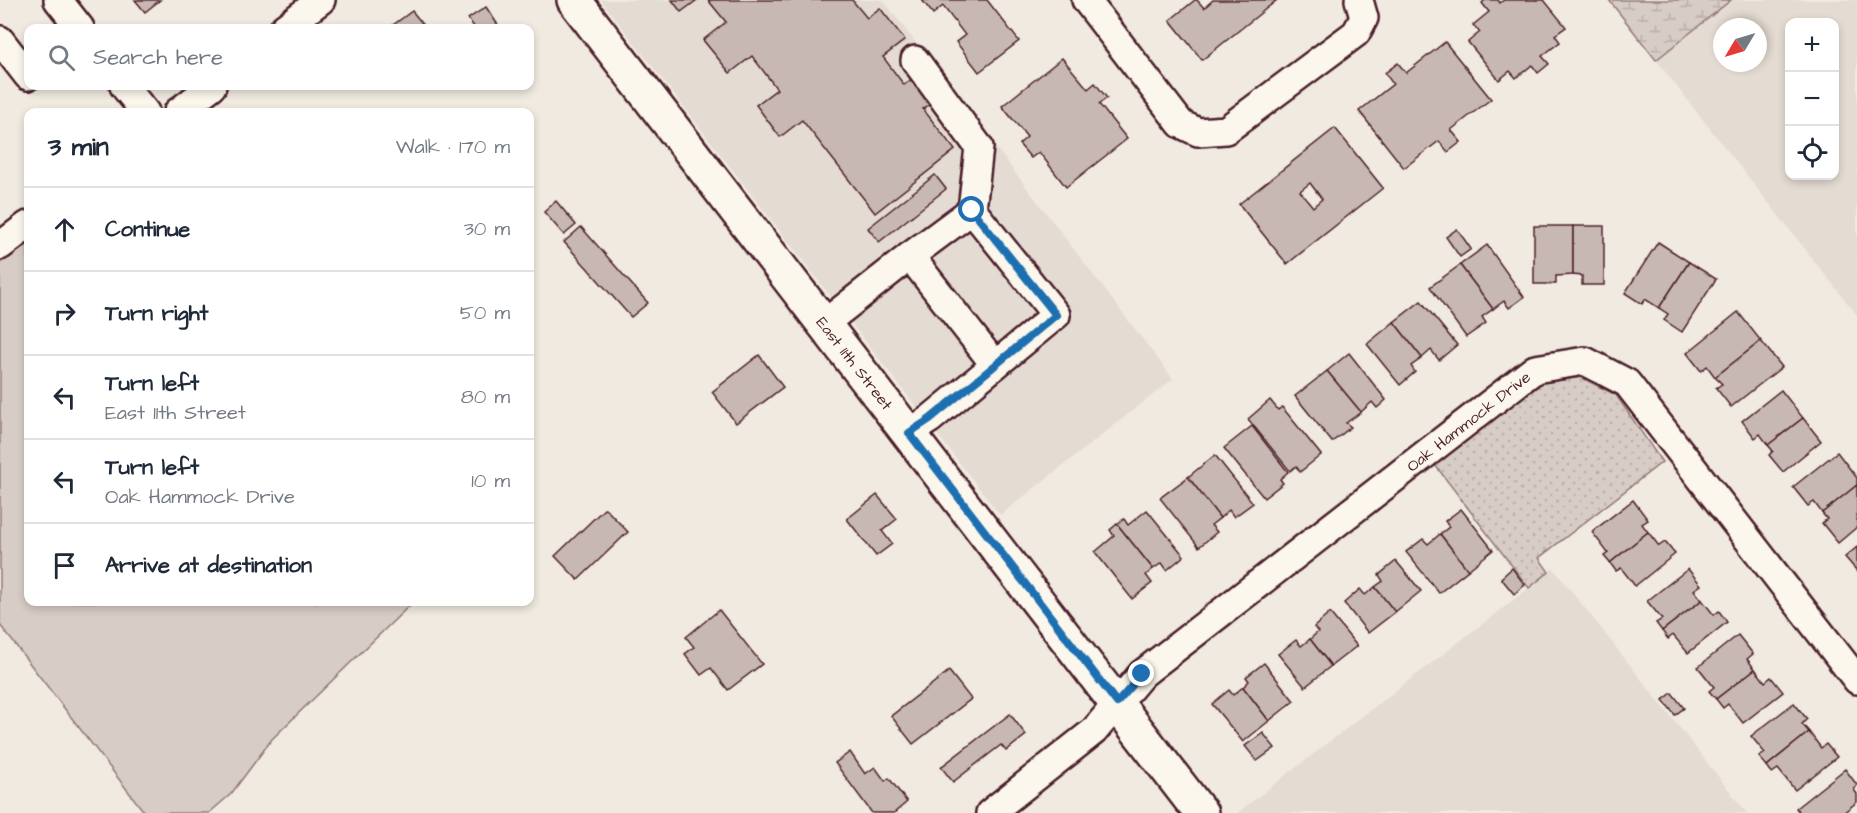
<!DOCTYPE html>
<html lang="en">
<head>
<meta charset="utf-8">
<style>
  body { margin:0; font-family:"Architects Daughter",sans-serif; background:#f6f6f7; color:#1f2937 }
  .controls { position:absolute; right:18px; top:18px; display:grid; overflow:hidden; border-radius:12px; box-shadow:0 3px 9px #0003 }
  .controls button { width:54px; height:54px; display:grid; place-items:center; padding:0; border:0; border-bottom:2px solid #e0e1e3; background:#fff; color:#1f2937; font:30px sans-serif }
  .compass { position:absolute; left:1713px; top:18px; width:54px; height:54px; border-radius:50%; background:#fff; box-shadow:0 3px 9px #0003; rotate:232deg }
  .stop { position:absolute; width:18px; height:18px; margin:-14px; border:4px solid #1f6fb2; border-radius:50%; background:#fff }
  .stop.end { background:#1f6fb2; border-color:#fff; box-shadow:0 2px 6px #0008 }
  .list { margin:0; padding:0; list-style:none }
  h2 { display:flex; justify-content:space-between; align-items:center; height:78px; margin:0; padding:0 24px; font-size:26px }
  h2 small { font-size:20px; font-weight:400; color:#747a83 }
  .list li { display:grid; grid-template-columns:39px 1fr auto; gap:18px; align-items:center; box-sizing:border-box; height:84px; padding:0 24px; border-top:2px solid #e0e1e3 }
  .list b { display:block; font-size:22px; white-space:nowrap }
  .list p { margin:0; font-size:20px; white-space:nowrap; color:#747a83 }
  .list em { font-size:20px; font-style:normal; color:#747a83 }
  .icon { flex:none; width:33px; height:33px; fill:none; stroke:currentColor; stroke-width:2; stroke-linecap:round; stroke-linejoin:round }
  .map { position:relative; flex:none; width:1857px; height:813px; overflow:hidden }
  .search { position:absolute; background:#fff; box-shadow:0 3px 9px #0003; left:24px; top:24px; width:510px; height:66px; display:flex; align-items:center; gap:15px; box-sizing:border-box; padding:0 21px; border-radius:12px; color:#747a83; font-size:22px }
  .panel { position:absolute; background:#fff; box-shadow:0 3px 9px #0003; left:24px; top:108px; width:510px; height:498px; border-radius:12px }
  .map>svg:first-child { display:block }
  .built { fill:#e4dbd2; fill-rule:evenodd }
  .grass { fill:#d8ccc6; stroke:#917678; stroke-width:1.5 }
  .wetland { fill:url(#wetland-marsh); stroke:#917678; stroke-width:1.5 }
  .park { fill:url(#park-dots); stroke:#917678; stroke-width:1.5 }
  .building { fill:#c8b8b3; stroke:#4a1f2b; stroke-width:1.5; fill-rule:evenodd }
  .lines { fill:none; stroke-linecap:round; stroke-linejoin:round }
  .minor-casing { stroke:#4a1f2b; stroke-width:32 }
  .major-casing { stroke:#4a1f2b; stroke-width:38 }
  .minor { stroke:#fbf7ec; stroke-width:27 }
  .major { stroke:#fbf7ec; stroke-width:33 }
  .route { stroke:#1f6fb2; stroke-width:8 }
  .labels { text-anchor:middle; stroke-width:5; stroke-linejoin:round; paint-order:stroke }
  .street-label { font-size:16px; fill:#4a1f2b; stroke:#fbf7ec }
</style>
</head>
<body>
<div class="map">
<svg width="1857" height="813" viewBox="0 0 1857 813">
  <defs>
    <pattern id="wetland-marsh" width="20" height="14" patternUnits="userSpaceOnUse" patternTransform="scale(1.5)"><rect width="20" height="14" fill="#d8ccc6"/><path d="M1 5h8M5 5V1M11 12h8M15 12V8" fill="none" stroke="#bbafaa"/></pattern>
    <pattern id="park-dots" width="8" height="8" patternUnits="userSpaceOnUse" patternTransform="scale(1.5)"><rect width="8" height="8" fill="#d8ccc6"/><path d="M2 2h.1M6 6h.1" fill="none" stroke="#bbafaa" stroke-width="1.8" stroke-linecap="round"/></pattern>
  </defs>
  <rect width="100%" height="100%" fill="#f0eae0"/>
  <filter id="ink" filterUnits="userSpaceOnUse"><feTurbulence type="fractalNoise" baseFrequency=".0167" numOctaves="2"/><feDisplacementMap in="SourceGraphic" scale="12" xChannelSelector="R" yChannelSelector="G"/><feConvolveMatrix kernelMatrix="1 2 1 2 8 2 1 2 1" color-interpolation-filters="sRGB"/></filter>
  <g filter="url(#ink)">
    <g class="built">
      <path d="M601,0h282l290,379 -173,136z"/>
      <path d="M1731,0h126v315l-201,-255zM1790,22h44v154h-44zM1722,27h36v36h-36z"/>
      <path d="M1553,568l194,245h-510l292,-225z"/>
    </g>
    <path class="grass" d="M28,242v360h385l-141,137 -41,55 -22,19h-64l-145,-188v-362z"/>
    <path class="wetland" d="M1609,0h122l-75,60z"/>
    <path class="park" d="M1580,377l36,18 46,67 -123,96 10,14 -20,16 -94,-123 105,-82z"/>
    <g class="building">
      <path d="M135,0h25l-15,12z"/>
      <path d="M672,0h25l-16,12z"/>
      <path d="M708,0h144l15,18 13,-10 25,32 -22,17 21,28 10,-8 19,25 -10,7 32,41 -80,63 -73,-93 -22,17 -24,-32 21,-16 -25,-33 -22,17 -27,-33 23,-18z"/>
      <path d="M922,0h65l32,41 -40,31 -23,-30 9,-7 -22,-29 -10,8z"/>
      <path d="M1195,0h2l7,8 9,-8h64l-75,60 -32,-40z"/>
      <path d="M1485,0h13l2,3 4,-3h40l22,27 -11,8 5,7 -18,14 7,8 -11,9 -6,-8 -16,13 -6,-7 -11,9 -31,-38 12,-10 -7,-7 16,-13 -7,-9z"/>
      <path d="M486,7l14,21h-25l-7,-9z"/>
      <path d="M412,11l14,17h-37z"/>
      <path d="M1445,42l46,57 -40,31 10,12 -13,10 -9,-11 -35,27 -45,-57 34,-27 -8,-11 13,-10 8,10z"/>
      <path d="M1062,58l26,31 7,-6 12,15 -8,6 28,35 -61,48 -27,-35 -8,6 -12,-14 8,-7 -25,-31z"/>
      <path d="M1335,128l48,60 -96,76 -48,-60zM1310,183l12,16 -9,8 -13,-16z"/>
      <path d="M935,175l11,14 -67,53 -11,-14z"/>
      <path d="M556,201l20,24 -12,10 -20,-23z"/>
      <path d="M1534,226h39v49l-17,1v8h-22z"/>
      <path d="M1573,226h31v59h-22v-9l-9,-1z"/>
      <path d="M581,227l67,76 -17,14 -67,-75z"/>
      <path d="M1457,229l14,20 -11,8 -14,-20z"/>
      <path d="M1658,242l31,20 -30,46 -14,-9 -3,5 -17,-11z"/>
      <path d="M1487,245l37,52 -15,11 -5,-7 -11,8 -33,-44z"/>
      <path d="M1689,262l27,17 -34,53 -18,-12 4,-6 -9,-6z"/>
      <path d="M1460,265l33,44 -11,8 4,6 -20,14 -36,-50z"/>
      <path d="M1421,301l36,44 -18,15 -8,-10 -9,8 -28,-36z"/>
      <path d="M1738,312l23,29 -46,36 -8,-11 -6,5 -14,-18z"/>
      <path d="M1394,322l28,36 -11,8 4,6 -15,13 -33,-41z"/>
      <path d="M1761,341l21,26 -51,40 -15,-19 6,-4 -7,-7z"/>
      <path d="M1349,353l37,47 -9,8 -5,-6 -11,10 -34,-41z"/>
      <path d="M759,355l24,32 -47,36 -24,-31z"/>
      <path d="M1327,371l34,41 -15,11 5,4 -19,15 -37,-46z"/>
      <path d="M1781,390l22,28 -35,27 -8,-11 -5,4 -13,-17z"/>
      <path d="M1270,400l8,10 4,-3 39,48 -21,17 -4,-6 -6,5 -42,-52z"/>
      <path d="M1803,418l18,23 -38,31 -14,-17 4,-4 -5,-6z"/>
      <path d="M1252,426l36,46 -8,7 3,4 -19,15 -40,-50z"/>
      <path d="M1837,452l20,26v7l-35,28 -8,-11 -6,4 -15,-19z"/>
      <path d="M1215,455l38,48 -19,14 -5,-7 -9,8 -32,-41z"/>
      <path d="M1188,477l32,41 -9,7 6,7 -18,15 -39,-49z"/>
      <path d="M1857,485v42l-19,16 -16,-20 5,-4 -5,-6z"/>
      <path d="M877,495l20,24 -15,12 10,13 -16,12 -29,-37z"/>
      <path d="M1633,500l15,20 -6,4 6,8 -38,31 -6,-7 4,-3 -16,-21z"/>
      <path d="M605,508l23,24 -50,48 -23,-24z"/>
      <path d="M1461,509l32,41 -25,20 -28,-36 9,-7 -4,-6z"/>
      <path d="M1147,510l37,46 -17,14 -5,-7 -9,6 -36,-45 7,-5 4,6z"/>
      <path d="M1117,524l36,45 -7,6 6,8 -20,16 -37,-47 19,-16 -4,-6z"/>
      <path d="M1648,532l11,14 6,-4 10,12 -40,32 -14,-18 -5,3 -6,-8z"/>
      <path d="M1440,534l28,36 -29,23 -33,-41 17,-13 5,5z"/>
      <path d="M1857,547v24l-12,-14z"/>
      <path d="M1396,561l25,30 -26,21 -20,-25 8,-6 -4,-6z"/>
      <path d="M1512,568l13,17 -11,9 -13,-16z"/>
      <path d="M1688,569l13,16 -7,5 8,10 -40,31 -6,-8 6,-4 -15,-18z"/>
      <path d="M1375,587l20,25 -27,21 -24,-30 16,-14 5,6z"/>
      <path d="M1702,600l12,15 5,-4 8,11 -39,31 -15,-18 -5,4 -6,-8z"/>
      <path d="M719,610l43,54 -34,26 -17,-22 -10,7 -16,-21 9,-7 -8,-10z"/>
      <path d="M1330,613l27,33 -26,20 -21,-27 8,-7 -4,-5z"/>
      <path d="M1738,635l15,19 -6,5 8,10 -39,30 -7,-8 5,-4 -16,-20z"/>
      <path d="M1310,639l21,27 -26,21 -27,-33 18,-14 5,6z"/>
      <path d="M1264,663l30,38 -25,20 -26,-34 6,-6 -3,-4z"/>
      <path d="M1755,669l10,13 6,-5 12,15 -40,31 -15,-19 -5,4 -7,-9z"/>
      <path d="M949,671l22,28 -58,45 -22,-28z"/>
      <path d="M1243,687l26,34 -26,21 -31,-38 17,-14 4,5z"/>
      <path d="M1672,693l12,15 -9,7 -12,-15z"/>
      <path d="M1794,703l13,16 -5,5 7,8 -42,34 -8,-9 6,-4 -14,-17z"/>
      <path d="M1010,714l16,21 -20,16 -5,-6 -48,37 -12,-15z"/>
      <path d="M1809,732l12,16 5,-4 11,13 -42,33 -17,-21 -6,4 -5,-7z"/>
      <path d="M1263,733l12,15 -18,13 -12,-15z"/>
      <path d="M850,752l15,22 10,-7 10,14 4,-3 18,24 -13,11h-22l-37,-50z"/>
      <path d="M1845,769l12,16 -3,5 3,4v8l-14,11h-43l-4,-5z"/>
    </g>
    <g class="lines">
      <g class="minor-casing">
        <g id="minor">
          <path d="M58,0l22,28"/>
          <path d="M1086,0l95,124 17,8 28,-2 130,-97 8,-15 -5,-18"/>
          <path d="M284,28l37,-28"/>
          <path d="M0,40l28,36"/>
          <path d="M915,60l64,87 -7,63"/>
          <path d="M124,86l21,26"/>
          <path d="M178,112l34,-26"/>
          <path d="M0,246l28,-21"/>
          <path d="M910,256l85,109"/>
          <path d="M825,323l85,-67 62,-46 84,105 -126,104 -21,14"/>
          <path d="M990,813l104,-82 48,-57 393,-305 50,-8 42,22 230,297"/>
        </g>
      </g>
      <g class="major-casing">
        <path id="major" d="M574,0l627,813"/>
      </g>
      <use href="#minor" class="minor"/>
      <use href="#major" class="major"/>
    </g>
  </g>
  <g class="lines" filter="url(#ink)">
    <path class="route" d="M972,210l84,105 -126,104 -21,14 208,270 25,-29"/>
  </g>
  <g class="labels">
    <g class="street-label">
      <text transform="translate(855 363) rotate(52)" y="6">East 11th Street</text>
      <text transform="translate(1468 421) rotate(-38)" y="6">Oak Hammock Drive</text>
    </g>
  </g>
</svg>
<div class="controls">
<button>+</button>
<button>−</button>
<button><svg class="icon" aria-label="locate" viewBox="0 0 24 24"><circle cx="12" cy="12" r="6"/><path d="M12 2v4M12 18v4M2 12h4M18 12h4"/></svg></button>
</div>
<svg class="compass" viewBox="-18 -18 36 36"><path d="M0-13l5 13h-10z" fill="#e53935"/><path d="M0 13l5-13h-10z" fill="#747a83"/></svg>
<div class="stop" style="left:972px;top:210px"></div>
<div class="stop end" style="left:1142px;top:674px"></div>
<div class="search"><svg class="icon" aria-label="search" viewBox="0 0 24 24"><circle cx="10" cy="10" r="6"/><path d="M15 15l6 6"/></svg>Search here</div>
<section class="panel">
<h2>3 min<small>Walk · 170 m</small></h2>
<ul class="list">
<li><svg class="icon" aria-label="ahead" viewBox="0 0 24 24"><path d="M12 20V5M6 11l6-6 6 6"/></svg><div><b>Continue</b></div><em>30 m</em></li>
<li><svg class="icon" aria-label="right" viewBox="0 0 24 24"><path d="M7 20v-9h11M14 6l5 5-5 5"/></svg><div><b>Turn right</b></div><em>50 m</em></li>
<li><svg class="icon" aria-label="left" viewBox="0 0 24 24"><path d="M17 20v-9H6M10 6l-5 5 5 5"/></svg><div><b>Turn left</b><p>East 11th Street</p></div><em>80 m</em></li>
<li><svg class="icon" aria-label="left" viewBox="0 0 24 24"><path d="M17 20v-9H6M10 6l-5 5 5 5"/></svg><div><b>Turn left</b><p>Oak Hammock Drive</p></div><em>10 m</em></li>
<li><svg class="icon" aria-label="arrive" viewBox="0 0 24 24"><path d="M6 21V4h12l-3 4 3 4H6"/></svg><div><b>Arrive at destination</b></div></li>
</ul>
</section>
</div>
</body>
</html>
